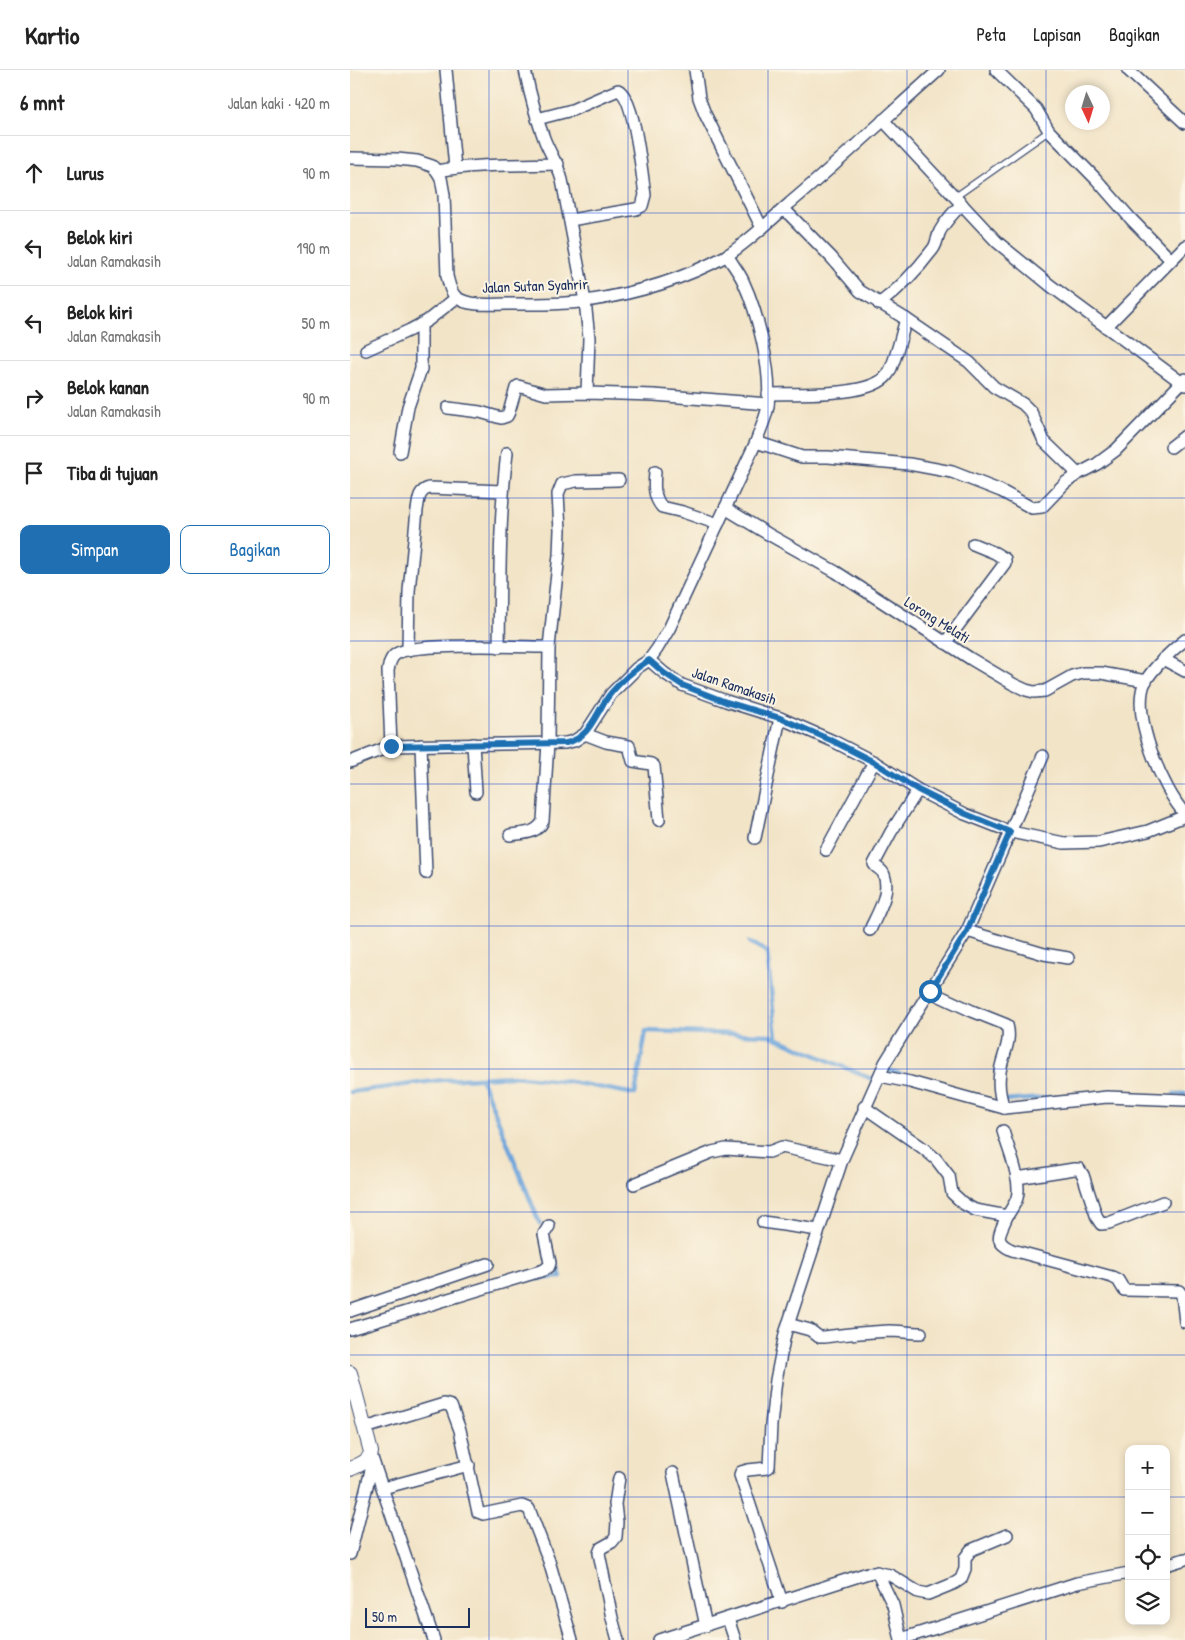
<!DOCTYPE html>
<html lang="id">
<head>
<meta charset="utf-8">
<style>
  body { margin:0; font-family:"Patrick Hand",sans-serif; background:#f6f6f6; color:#222 }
  .controls { position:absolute; right:15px; bottom:15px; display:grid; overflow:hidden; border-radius:10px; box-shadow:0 2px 8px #0003 }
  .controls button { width:45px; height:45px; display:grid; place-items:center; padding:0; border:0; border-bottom:1px solid #e0e0e0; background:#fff; color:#222; font:25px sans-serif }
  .compass { position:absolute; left:715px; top:15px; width:45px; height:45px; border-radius:50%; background:#fff; box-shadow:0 2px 8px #0003; rotate:176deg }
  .scale { position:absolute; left:15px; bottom:12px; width:105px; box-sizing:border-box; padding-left:5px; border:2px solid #1b2f5e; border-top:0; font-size:14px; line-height:18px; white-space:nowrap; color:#1b2f5e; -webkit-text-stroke:4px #fcf5e5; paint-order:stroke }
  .stop { position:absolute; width:15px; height:15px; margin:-11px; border:4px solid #1f6fb2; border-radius:50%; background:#fff }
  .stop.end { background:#1f6fb2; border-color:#fff; box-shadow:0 1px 5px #0008 }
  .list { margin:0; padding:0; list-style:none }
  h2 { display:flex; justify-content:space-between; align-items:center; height:65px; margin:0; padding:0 20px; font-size:21px }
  h2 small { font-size:16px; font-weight:400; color:#767676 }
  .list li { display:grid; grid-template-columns:32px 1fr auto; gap:15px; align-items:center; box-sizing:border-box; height:75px; padding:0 20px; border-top:1px solid #e0e0e0 }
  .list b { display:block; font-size:19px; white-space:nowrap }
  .list p { margin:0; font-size:16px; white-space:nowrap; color:#767676 }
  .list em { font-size:16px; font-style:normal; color:#767676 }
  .actions { display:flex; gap:10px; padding:15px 20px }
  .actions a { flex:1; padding:11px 0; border:1px solid #1f6fb2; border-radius:10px; text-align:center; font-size:18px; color:#1f6fb2 }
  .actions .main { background:#1f6fb2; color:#fff }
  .icon { flex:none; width:28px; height:28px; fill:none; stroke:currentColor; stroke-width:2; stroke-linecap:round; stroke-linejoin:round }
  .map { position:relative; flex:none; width:835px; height:1570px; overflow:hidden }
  header { display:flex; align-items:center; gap:30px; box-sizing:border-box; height:70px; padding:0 25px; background:#fff; border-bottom:1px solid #e0e0e0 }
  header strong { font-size:24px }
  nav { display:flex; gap:28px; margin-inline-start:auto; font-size:18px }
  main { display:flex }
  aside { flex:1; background:#fff }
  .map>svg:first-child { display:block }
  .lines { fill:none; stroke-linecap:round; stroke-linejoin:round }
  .stream { stroke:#6ca4db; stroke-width:4.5 }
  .service-casing { stroke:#3b4a6e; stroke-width:8 }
  .minor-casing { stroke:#3b4a6e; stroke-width:14 }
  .tertiary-casing { stroke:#3b4a6e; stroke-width:16 }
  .service { stroke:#fff; stroke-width:5.5 }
  .minor { stroke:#fff; stroke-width:11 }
  .tertiary { stroke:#fff; stroke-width:14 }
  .route { stroke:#1f6fb2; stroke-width:6 }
  .grid { fill:none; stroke:#1d4ed8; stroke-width:1; stroke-opacity:0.55 }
  .labels { text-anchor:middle; stroke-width:4; stroke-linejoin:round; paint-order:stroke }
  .street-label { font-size:15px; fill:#1b2f5e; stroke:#fcf5e5 }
</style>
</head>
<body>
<header>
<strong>Kartio</strong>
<nav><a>Peta</a><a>Lapisan</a><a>Bagikan</a></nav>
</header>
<main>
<aside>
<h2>6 mnt<small>Jalan kaki · 420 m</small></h2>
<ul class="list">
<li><svg class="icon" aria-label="ahead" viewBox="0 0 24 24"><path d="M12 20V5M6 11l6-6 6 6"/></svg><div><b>Lurus</b></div><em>90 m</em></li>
<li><svg class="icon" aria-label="left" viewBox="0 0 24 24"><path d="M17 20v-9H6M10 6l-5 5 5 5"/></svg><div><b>Belok kiri</b><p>Jalan Ramakasih</p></div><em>190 m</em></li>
<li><svg class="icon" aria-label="left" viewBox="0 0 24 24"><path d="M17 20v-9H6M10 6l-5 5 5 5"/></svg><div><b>Belok kiri</b><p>Jalan Ramakasih</p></div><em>50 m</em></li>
<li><svg class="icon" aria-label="right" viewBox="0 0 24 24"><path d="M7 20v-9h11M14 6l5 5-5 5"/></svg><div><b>Belok kanan</b><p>Jalan Ramakasih</p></div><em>90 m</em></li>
<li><svg class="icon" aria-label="arrive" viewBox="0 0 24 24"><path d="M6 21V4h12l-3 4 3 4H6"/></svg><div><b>Tiba di tujuan</b></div></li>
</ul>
<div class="actions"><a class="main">Simpan</a><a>Bagikan</a></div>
</aside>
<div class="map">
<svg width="835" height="1570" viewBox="0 0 835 1570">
  <rect width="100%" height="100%" fill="#fcf5e5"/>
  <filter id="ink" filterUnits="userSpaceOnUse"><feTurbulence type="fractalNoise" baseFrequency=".02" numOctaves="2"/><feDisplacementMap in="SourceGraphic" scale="10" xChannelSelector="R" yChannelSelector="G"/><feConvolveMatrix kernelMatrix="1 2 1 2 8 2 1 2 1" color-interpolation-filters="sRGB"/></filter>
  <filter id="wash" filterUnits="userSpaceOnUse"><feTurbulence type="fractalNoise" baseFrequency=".0096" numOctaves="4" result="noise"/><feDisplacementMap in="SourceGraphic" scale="20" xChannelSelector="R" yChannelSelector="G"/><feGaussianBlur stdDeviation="1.12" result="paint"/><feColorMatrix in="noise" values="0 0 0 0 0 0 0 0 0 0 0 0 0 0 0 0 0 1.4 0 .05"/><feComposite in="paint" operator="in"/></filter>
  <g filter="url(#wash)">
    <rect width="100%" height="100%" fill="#f2e4c7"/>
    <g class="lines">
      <g class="stream">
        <path d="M400,872l17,10 9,86"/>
        <path d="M534,999l23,7"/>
        <path d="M131,1008l59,146"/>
        <path d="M0,1022l92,-12 71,-4 58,6 64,12 11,-63 123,4 105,45 1,-3"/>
        <path d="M824,1024h11"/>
        <path d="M652,1031l57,-4"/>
        <path d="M182,1209l29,-2 -7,-19"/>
        <path d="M0,1266l58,-19"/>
      </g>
    </g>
  </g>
  <g filter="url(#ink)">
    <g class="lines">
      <g class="service-casing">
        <path id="service" d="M605,127l94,-66"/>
      </g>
      <g class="minor-casing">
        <g id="minor">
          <path d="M96,0l9,98"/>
          <path d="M175,0c5,24 11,48 20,71 6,14 13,24 17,39l23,121 4,37 -2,55"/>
          <path d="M345,0l4,28 6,16 57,114"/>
          <path d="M646,0l40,39 13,22 47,48 35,40 39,40"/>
          <path d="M778,0l57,53"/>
          <path d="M187,49l35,-9 46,-20c17,7 24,86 27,105l-3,11 -6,3 -66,11"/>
          <path d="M533,50l114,122 54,44 134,99"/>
          <path d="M0,88l47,1 20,2 15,5 5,5 4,7 3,17 3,81c2,7 3,16 9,21 12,10 36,7 51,7 26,0 54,1 79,-3 48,-7 98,-22 140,-45 21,-13 45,-36 64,-53 51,-43 100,-89 149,-133"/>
          <path d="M87,101c39,-7 80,-6 121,-7"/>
          <path d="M434,139l47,48 29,34 46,28 63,43 25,25 29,17 8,8 13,29 34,33"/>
          <path d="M529,234c20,-15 39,-35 54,-55 4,-5 4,-12 7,-18 6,-11 13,-18 22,-27"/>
          <path d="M756,257l79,-81"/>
          <path d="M16,280l44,-20 17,-9 29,-23"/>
          <path d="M418,324c27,-1 104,4 120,-20 7,-10 14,-42 18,-55"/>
          <path d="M98,338l32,4 21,6 6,-2 2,-4 7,-24 2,-2 28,8 41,-1 67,2 114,9"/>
          <path d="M406,372l46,15h26l81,7 43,8 49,19 31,17 10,-1 23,-24 13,-9 19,-10 19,-14 69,-71"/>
          <path d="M821,377l14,-11"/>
          <path d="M50,382l8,-45 13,-38v-45"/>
          <path d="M305,402c-1,12 -2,25 7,35l21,5 35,12"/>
          <path d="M375,438l43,26 68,38 135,87 42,25 13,6 8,2 11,-1 27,-15 11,-3h18l45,8"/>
          <path d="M835,570c-13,10 -32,28 -40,42 -15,32 18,108 40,132"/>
          <path d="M595,573l60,-80v-4l-10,-6 -22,-9"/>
          <path d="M149,577c1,-65 0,-129 8,-194"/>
          <path d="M58,580l1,-59 8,-81c2,-10 1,-19 12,-22l73,3"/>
          <path d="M813,589l22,12"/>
          <path d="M299,590l15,13 18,12 44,16 54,17 53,23 41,21 44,28 47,24 46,18 53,11 35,-1 49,-11 37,-15"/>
          <path d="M235,664l21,8 23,4 4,15 18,3 3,2 5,54"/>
          <path d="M123,674l3,48"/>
          <path d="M71,675l5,128"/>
          <path d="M41,676l-3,-75c1,-6 2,-13 8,-17 17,-12 126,-7 153,-7"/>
          <path d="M0,692l41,-16 174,-3 9,-2 11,-7 26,-40 26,-26 12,-8 8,-11 12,-20 87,-187c4,-12 10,-24 12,-36 4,-35 -10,-93 -25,-125 -4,-9 -11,-17 -16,-26"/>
          <path d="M160,765c13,-2 27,-1 33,-14l5,-78 1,-96 10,-92 1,-25 -2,-36 4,-10 14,-3 43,-1"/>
          <path d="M405,768l25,-120"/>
          <path d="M476,780l48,-88"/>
          <path d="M520,860c7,-16 21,-37 14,-55 -1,-5 -8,-7 -10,-11l17,-32 27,-42"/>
          <path d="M617,861l77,23 24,4"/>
          <path d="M579,921l43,20 35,14c5,17 -5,31 -7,47 -2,12 0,25 4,36"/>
          <path d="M530,1006l30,6 94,26 103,-11 78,3"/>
          <path d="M514,1037l59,41 13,11 13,17 3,17 12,11 11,6 32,6c4,-6 8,-12 10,-18 5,-19 -9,-49 -14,-67"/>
          <path d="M667,1108l57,-9h5l4,6 14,43 4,6 8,-1 54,-21"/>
          <path d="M284,1114l78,-32 14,-3 43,3 13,-5 60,13"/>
          <path d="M657,1146c-6,16 -16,25 5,34l100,27 6,3 6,10 55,1 3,4 3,27"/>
          <path d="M413,1152l55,8"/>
          <path d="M0,1241l138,-47"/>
          <path d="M438,1254l22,6 9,7h5c22,-3 43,-5 65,-6 11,0 21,2 32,2"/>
          <path d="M0,1259l194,-59 5,-4 1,-3 -6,-29 5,-8"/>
          <path d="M15,1358l79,-24 7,2 9,24 18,82 5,2 39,-8 7,3 20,52 23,79"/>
          <path d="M21,1385l63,185"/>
          <path d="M323,1403l33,153"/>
          <path d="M33,1418l86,-23"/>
          <path d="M0,1484l23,-92"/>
          <path d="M816,1495l19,-6"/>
          <path d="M527,1502l16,33 8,35"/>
          <path d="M432,1532l-42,-127 1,-3 7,-2 19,-2 2,-1 2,-42 5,-45 9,-46 57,-174 43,-97 82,-132 76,-175"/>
          <path d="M378,1549l7,21"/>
          <path d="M551,1569l176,-56 52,-10"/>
          <path d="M268,1570l-6,-22 -13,-65 2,-5 11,-6 4,-5 1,-15 -2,-18 4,-26"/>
          <path d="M309,1570l209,-67h12l10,2 28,17 10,2 27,-11 6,-4 4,-10v-11l6,-8 36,-15"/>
        </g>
      </g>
      <g class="tertiary-casing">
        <path id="tertiary" d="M0,1303l21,79c-1,10 -13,13 -21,17"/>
      </g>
      <use href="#service" class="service"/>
      <use href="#minor" class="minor"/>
      <use href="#tertiary" class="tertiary"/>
    </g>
  </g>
  <g class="lines" filter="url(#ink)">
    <path class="route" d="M41,676l175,-3c26,-6 29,-31 45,-50 11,-13 24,-24 38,-33l15,13 18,12 44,17 54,16 53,23 41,21 44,28 48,24 44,18 -43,99 -37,60"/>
  </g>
  <path class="grid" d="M139,0v1570M278,0v1570M418,0v1570M557,0v1570M696,0v1570M0,143h835M0,285h835M0,428h835M0,571h835M0,714h835M0,856h835M0,999h835M0,1142h835M0,1285h835M0,1427h779M816,1427h19"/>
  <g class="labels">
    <g class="street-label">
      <text transform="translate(185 216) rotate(-2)" y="5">Jalan Sutan Syahrir</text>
      <text transform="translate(587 550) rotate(32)" y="5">Lorong Melati</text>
      <text transform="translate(384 616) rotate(19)" y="5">Jalan Ramakasih</text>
    </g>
  </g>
</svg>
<div class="controls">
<button>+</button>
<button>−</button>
<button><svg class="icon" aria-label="locate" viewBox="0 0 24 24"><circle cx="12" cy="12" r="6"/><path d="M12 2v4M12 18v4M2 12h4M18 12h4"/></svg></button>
<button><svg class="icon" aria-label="layers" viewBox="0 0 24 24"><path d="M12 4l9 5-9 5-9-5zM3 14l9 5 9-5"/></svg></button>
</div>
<svg class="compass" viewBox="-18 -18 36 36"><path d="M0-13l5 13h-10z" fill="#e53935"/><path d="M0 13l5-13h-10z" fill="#767676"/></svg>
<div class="scale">50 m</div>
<div class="stop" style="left:580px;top:921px"></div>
<div class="stop end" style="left:41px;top:676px"></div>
</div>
</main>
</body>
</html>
